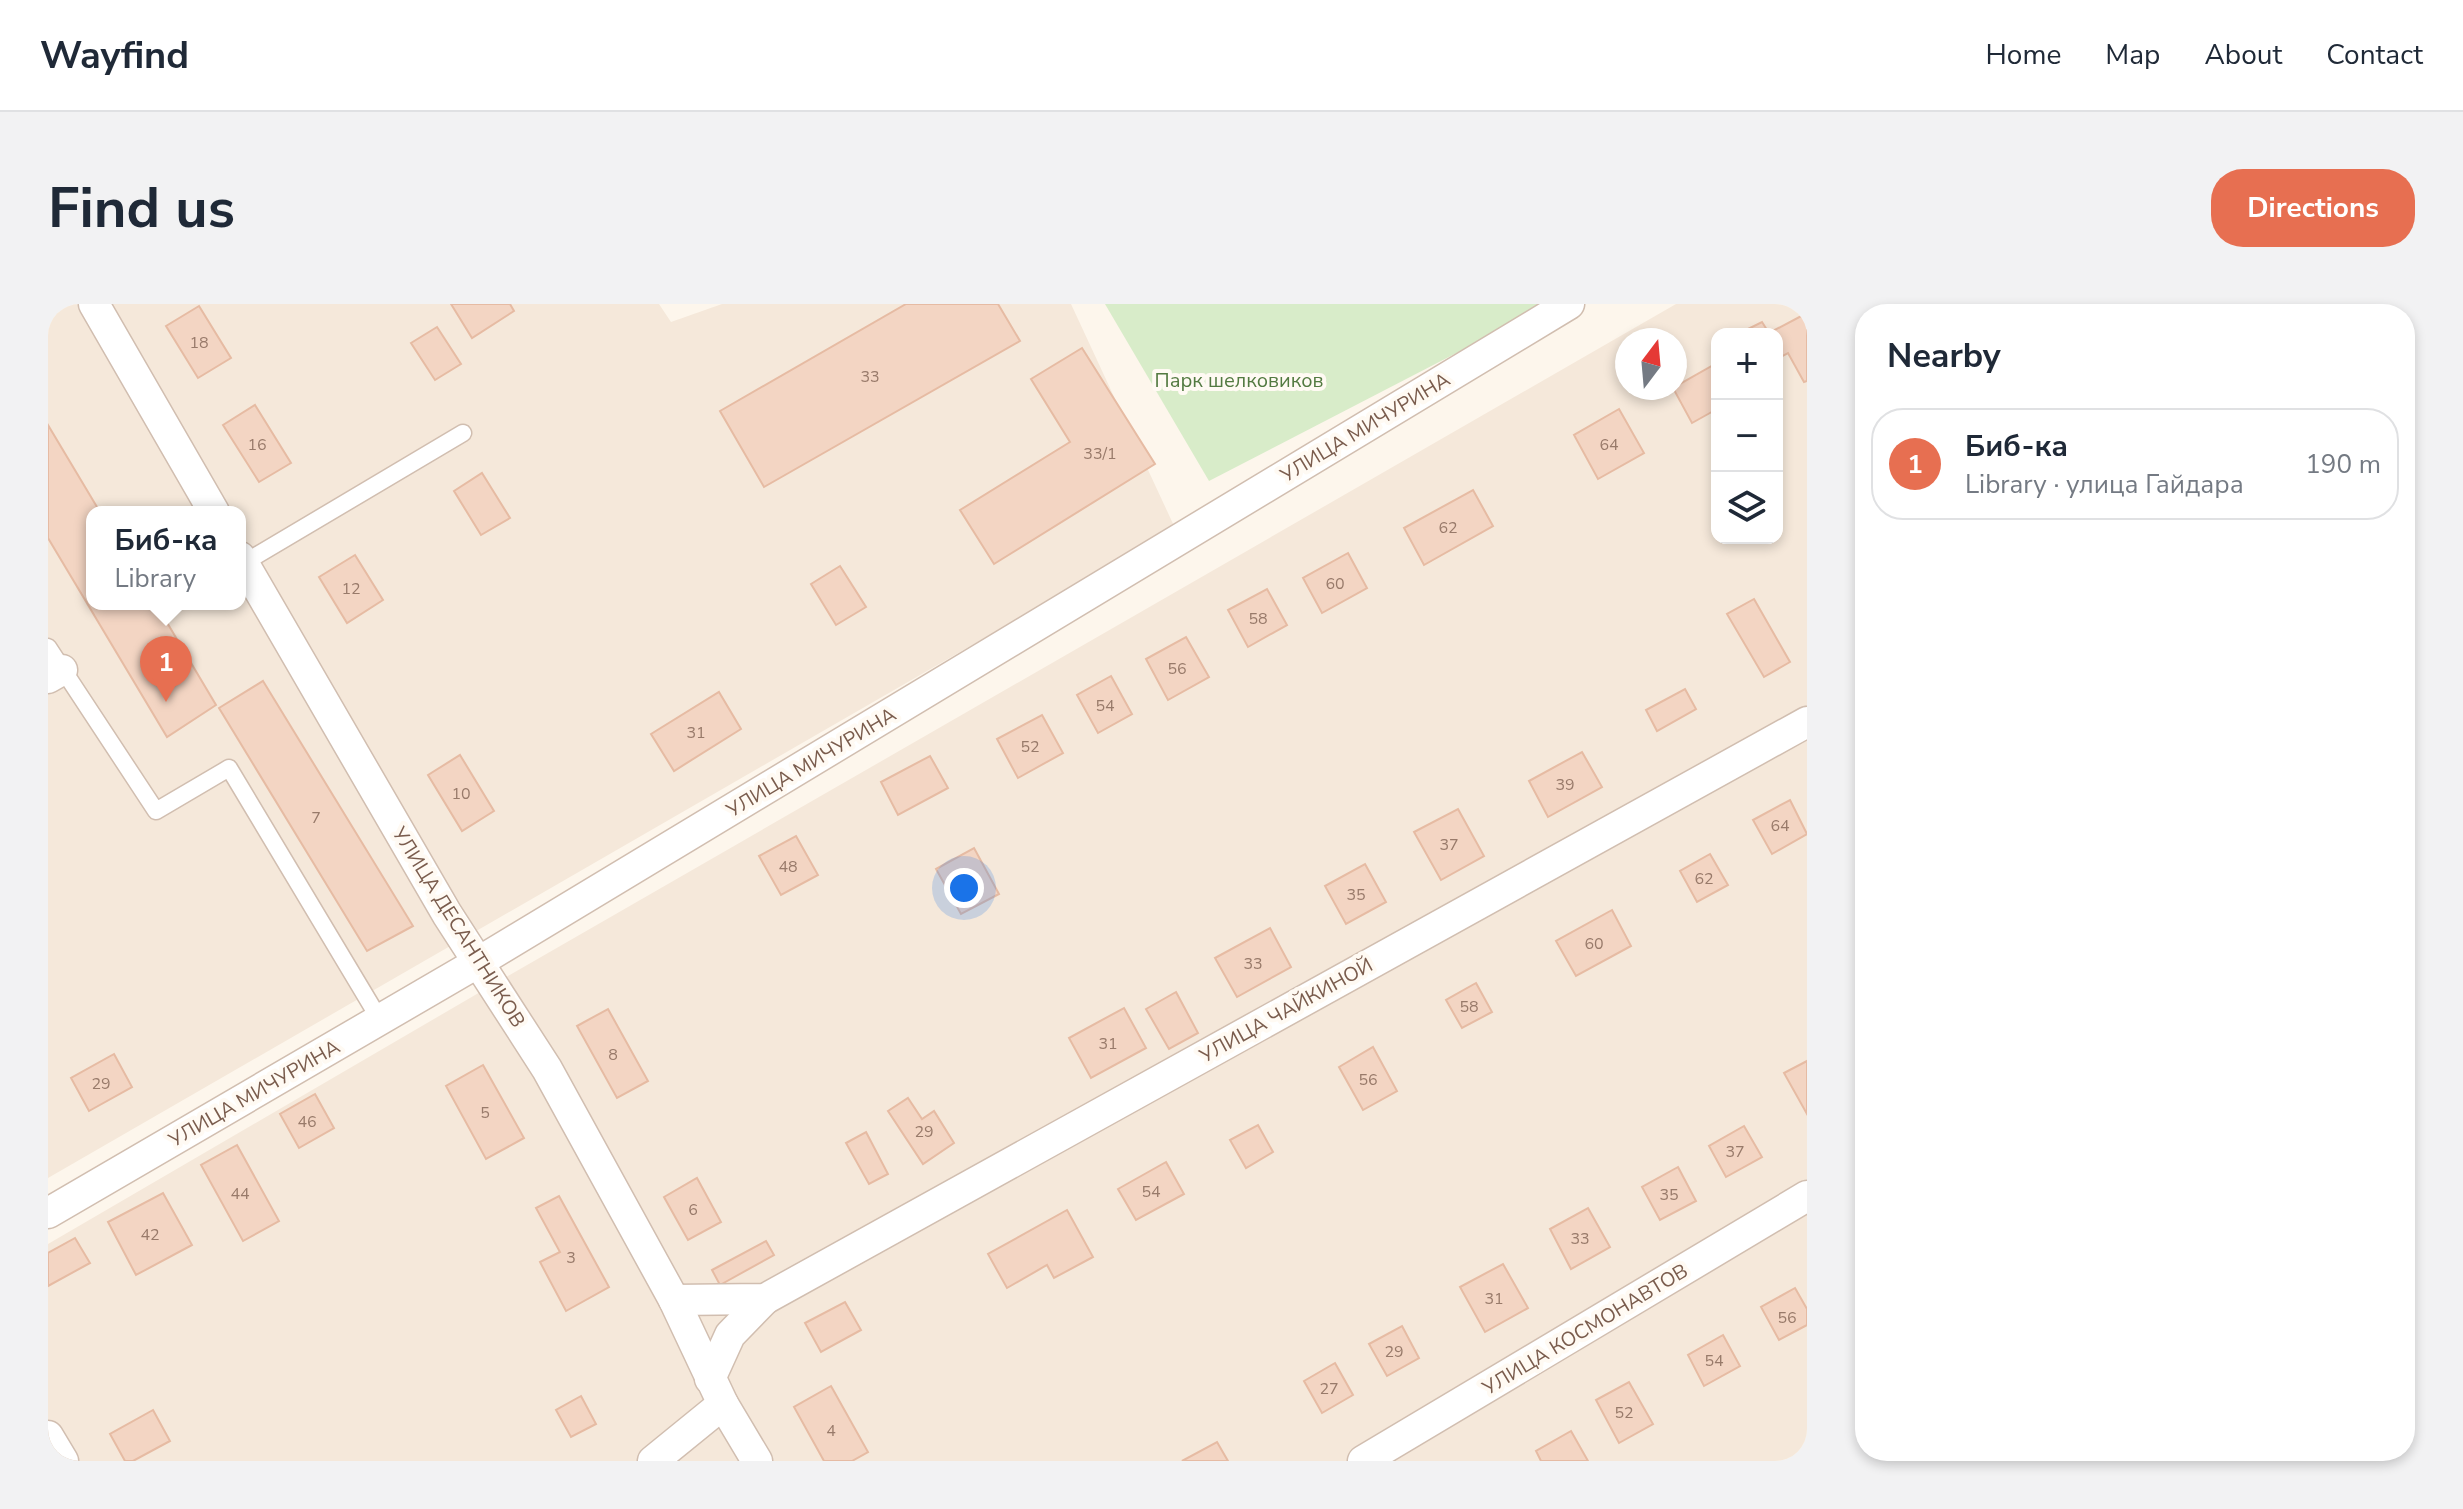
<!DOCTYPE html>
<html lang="en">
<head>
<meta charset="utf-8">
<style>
  body { margin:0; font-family:"Nunito Sans",sans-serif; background:#f2f2f3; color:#1f2937 }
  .controls { position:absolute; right:24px; top:24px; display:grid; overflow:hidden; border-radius:16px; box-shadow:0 4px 12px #0003 }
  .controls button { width:72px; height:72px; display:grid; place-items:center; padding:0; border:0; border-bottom:2px solid #e0e1e3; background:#fff; color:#1f2937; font:40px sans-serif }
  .compass { position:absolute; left:1567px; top:24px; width:72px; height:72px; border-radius:50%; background:#fff; box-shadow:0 4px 12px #0003; rotate:16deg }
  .you { position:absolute; left:916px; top:584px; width:28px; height:28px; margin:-20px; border:6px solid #fff; border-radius:50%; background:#1a73e8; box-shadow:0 0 0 12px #1a73e833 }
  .badge { display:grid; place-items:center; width:52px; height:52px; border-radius:50%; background:#e76f51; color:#fff; font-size:26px; font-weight:700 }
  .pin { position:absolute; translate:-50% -66px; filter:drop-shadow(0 2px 4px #0008) }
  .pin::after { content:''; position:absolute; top:42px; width:28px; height:24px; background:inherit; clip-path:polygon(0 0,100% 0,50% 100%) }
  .popup { position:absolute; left:38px; top:202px; width:160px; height:104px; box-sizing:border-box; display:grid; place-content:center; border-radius:16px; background:#fff; filter:drop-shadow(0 2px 6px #0005); font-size:26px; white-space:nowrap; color:#747a83 }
  .popup b { font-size:30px; color:#1f2937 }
  .popup::after { content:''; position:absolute; left:50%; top:100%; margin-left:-16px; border:16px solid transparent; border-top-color:#fff }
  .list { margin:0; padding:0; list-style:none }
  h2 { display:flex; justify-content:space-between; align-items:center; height:104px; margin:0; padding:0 32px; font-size:34px }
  h2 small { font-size:26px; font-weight:400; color:#747a83 }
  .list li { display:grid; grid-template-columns:52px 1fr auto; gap:24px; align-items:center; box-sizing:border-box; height:112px; margin:0 16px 16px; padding:0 16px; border:2px solid #e0e1e3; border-radius:32px }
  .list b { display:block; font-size:30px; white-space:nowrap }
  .list p { margin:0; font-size:26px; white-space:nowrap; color:#747a83 }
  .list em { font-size:26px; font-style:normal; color:#747a83 }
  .icon { flex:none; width:44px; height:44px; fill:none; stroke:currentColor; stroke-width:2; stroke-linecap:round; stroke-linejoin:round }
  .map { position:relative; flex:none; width:1759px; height:1157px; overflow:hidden; border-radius:32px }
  header { display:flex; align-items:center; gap:48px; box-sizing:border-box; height:112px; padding:0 40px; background:#fff; border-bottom:2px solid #e0e1e3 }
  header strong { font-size:38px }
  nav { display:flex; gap:44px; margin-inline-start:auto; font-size:28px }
  .intro { display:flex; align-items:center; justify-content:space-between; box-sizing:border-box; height:192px; padding:0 48px }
  h1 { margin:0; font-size:56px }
  .button { padding:20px 36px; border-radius:32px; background:#e76f51; color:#fff; font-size:28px; font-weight:700 }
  main { display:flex; gap:48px; padding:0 48px }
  aside { flex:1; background:#fff; border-radius:32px; box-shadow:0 4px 12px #0003 }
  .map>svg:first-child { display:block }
  .residential { fill:#f5e8da; fill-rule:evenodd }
  .green { fill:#d8ecc9 }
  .building { fill:#f3d5c3; stroke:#e6bba3; stroke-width:2 }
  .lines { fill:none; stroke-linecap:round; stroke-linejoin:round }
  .lane-casing { stroke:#d1beb0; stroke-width:19 }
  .street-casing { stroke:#d1beb0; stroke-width:33 }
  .lane { stroke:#fff; stroke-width:16 }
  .street { stroke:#fff; stroke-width:30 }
  .labels { text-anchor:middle; stroke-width:8; stroke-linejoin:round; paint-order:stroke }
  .number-label { font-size:16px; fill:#987a6a }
  .park-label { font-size:20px; fill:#537a41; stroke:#fffaf3 }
  .street-label { font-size:20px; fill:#7a5c4d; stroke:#fffaf3 }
</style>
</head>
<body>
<header>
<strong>Wayfind</strong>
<nav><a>Home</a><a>Map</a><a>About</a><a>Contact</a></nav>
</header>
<div class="intro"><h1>Find us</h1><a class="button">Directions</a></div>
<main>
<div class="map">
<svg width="1759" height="1157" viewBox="0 0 1759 1157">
  <rect width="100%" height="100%" fill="#fdf6ec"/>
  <g class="residential">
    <path d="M0,0h611l12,18 51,-18h349l104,224 -1127,650zM44,208h148v92h-148z"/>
    <path d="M1628,0h131v1157h-1759v-217l446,-260zM1669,30h60v204h-60zM1579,36h48v48h-48z"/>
  </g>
  <path class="green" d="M1057,0h446l-342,177z"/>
  <g class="building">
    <path d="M403,0h59l4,7 -42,27z"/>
    <path d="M858,0h92l22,37 -256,146 -44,-76z"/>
    <path d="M151,2l32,52 -33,20 -32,-52z"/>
    <path d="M1759,9v68l-3,1 -16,-29 -11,6v-25h-26l-3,-5 14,-7 7,11z"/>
    <path d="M389,23l24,37 -26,16 -24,-37z"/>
    <path d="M1034,44l73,116 -161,100 -34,-54 110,-68 -39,-63z"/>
    <path d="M1669,59v46l-25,14 -19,-35z"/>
    <path d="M207,101l36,58 -32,19 -36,-57z"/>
    <path d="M1571,105l25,44 -46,26 -24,-44z"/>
    <path d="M0,121l52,87h-8v92h64l60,101 -49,32 -119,-199z"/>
    <path d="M434,169l28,45 -29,17 -27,-44z"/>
    <path d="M1425,186l20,36 -69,39 -20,-37z"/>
    <path d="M1300,249l19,35 -45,25 -19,-35z"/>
    <path d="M307,251l28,45 -36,23 -28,-46z"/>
    <path d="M792,262l26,41 -30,18 -25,-41z"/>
    <path d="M1219,285l20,36 -39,22 -20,-37z"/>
    <path d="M1706,295l36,63 -26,15 -37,-63z"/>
    <path d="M1138,333l23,40 -41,23 -22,-41z"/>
    <path d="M1063,372l21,38 -34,19 -21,-38z"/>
    <path d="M215,377l150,245 -46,25 -148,-243z"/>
    <path d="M1637,385l11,20 -39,22 -11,-21z"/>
    <path d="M671,388l22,37 -67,42 -23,-37z"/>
    <path d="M994,411l21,38 -45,25 -21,-39z"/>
    <path d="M1534,448l20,35 -54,30 -19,-36z"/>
    <path d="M412,451l34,56 -32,20 -34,-56z"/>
    <path d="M882,452l18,32 -50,27 -17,-33z"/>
    <path d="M1742,496l17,34 -35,20 -19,-34z"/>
    <path d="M1410,505l26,47 -43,24 -27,-48z"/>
    <path d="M748,532l22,39 -37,20 -22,-39z"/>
    <path d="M926,544l25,46 -38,20 -25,-45z"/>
    <path d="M1662,550l18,31 -31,17 -17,-31z"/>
    <path d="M1317,560l21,38 -40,22 -21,-38z"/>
    <path d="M1564,606l19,36 -55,30 -20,-35z"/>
    <path d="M1222,624l21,39 -54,30 -22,-39z"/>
    <path d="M1428,679l16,29 -30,16 -16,-28z"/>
    <path d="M1128,688l22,41 -29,16 -23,-40z"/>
    <path d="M1076,704l22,40 -55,30 -22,-40z"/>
    <path d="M560,705l40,72 -31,17 -40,-72z"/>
    <path d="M1325,743l24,44 -34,19 -24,-43z"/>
    <path d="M66,750l18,33 -43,24 -18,-33z"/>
    <path d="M1759,757v53l-23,-41z"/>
    <path d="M435,761l41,73 -38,21 -40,-73z"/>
    <path d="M267,790l19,34 -35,20 -19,-34z"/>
    <path d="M860,794l14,21 12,-8 20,32 -31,21 -35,-53z"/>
    <path d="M1210,821l15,27 -27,16 -16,-28z"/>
    <path d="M1696,822l18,31 -36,20 -17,-31z"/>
    <path d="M818,828l22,42 -19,10 -23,-41z"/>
    <path d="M189,841l42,76 -36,20 -42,-76z"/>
    <path d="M1118,858l18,32 -48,26 -18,-31z"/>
    <path d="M1630,863l18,34 -36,19 -18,-33z"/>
    <path d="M649,874l24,44 -33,18 -24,-43z"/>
    <path d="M115,889l29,52 -56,30 -28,-53z"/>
    <path d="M511,892l50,91 -43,24 -26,-49 20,-10 -24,-44z"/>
    <path d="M1540,904l22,39 -39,22 -21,-40z"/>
    <path d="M1019,906l26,47 -39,21 -7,-13 -40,23 -19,-34z"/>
    <path d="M27,934l15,25 -42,23v-33z"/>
    <path d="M718,937l8,14 -54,30 -8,-15z"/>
    <path d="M1455,960l25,44 -43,24 -25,-45z"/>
    <path d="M1747,984l12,21v16l-28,15 -18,-33z"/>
    <path d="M797,998l16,28 -40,22 -16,-29z"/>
    <path d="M1354,1022l17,32 -32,18 -18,-32z"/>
    <path d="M1675,1031l17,31 -36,20 -16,-31z"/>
    <path d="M1287,1059l18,32 -31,18 -18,-32z"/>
    <path d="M1581,1078l24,42 -34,19 -23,-43z"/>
    <path d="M783,1082l37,66 -16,9h-28l-30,-54z"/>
    <path d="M533,1092l15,28 -25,13 -15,-27z"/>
    <path d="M105,1106l17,31 -37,20h-8l-15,-27z"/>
    <path d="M1523,1127l17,30h-47l-5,-10z"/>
    <path d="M1169,1138l11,19h-46z"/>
  </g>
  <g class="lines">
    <g class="lane-casing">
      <g id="lane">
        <path d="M196,259l219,-130"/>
        <path d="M0,343l108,164 73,-43 151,252"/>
      </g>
    </g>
    <g class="street-casing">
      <g id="street">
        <path d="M46,0l120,208"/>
        <path d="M192,253l207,357 100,155 127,231 49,104 34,57"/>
        <path d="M0,374l14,-8"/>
        <path d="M0,909l429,-250 1092,-659"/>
        <path d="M626,996l91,-1 1042,-577"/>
        <path d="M662,1075l20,-44 35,-36"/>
        <path d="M0,1132l15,25"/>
        <path d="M605,1157l70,-57"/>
        <path d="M1315,1157l444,-265"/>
      </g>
    </g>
    <use href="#lane" class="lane"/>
    <use href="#street" class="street"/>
  </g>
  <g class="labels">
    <g class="number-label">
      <text x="151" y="44">18</text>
      <text x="822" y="78">33</text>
      <text x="209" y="146">16</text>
      <text x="1561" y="146">64</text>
      <text x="1052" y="155">33/1</text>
      <text x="1400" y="229">62</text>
      <text x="1287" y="285">60</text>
      <text x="303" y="290">12</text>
      <text x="1210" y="320">58</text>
      <text x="1129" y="370">56</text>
      <text x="1057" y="407">54</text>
      <text x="648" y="434">31</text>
      <text x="982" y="448">52</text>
      <text x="1517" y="486">39</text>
      <text x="413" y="495">10</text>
      <text x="268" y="519">7</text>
      <text x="1732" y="527">64</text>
      <text x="1401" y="546">37</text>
      <text x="740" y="568">48</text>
      <text x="1656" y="580">62</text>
      <text x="1308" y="596">35</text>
      <text x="1546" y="645">60</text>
      <text x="1205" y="665">33</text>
      <text x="1421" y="708">58</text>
      <text x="1060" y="745">31</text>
      <text x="565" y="756">8</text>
      <text x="1320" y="781">56</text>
      <text x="53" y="785">29</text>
      <text x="437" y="814">5</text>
      <text x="259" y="823">46</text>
      <text x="876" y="833">29</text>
      <text x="1687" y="853">37</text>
      <text x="1103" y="893">54</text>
      <text x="192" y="895">44</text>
      <text x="1621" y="896">35</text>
      <text x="645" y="911">6</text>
      <text x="102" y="936">42</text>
      <text x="1532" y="940">33</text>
      <text x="523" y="959">3</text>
      <text x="1446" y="1000">31</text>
      <text x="1739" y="1019">56</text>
      <text x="1346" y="1053">29</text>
      <text x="1666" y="1062">54</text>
      <text x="1281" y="1090">27</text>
      <text x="1576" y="1114">52</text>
      <text x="783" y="1132">4</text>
    </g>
    <g class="park-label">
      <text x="1191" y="83">Парк шелковиков</text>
    </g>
    <g class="street-label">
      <text transform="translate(1317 123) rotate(-31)" y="7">УЛИЦА МИЧУРИНА</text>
      <text transform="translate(763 458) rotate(-31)" y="7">УЛИЦА МИЧУРИНА</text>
      <text transform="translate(411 623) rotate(58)" y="7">УЛИЦА ДЕСАНТНИКОВ</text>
      <text transform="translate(1238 706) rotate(-29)" y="7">УЛИЦА ЧАЙКИНОЙ</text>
      <text transform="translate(206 789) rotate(-30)" y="7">УЛИЦА МИЧУРИНА</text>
      <text transform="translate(1537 1025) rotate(-31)" y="7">УЛИЦА КОСМОНАВТОВ</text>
    </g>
  </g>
</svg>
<div class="controls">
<button>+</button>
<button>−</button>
<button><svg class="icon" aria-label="layers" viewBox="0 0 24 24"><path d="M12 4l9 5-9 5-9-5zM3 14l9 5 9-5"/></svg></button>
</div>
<svg class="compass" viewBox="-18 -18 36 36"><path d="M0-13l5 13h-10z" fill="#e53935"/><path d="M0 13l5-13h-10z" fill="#747a83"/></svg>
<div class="you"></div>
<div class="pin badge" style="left:118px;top:398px">1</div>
<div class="popup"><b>Биб-ка</b>Library</div>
</div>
<aside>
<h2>Nearby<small></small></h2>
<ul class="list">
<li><span class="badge">1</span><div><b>Биб-ка</b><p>Library · улица Гайдара</p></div><em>190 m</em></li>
</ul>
</aside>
</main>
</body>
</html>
